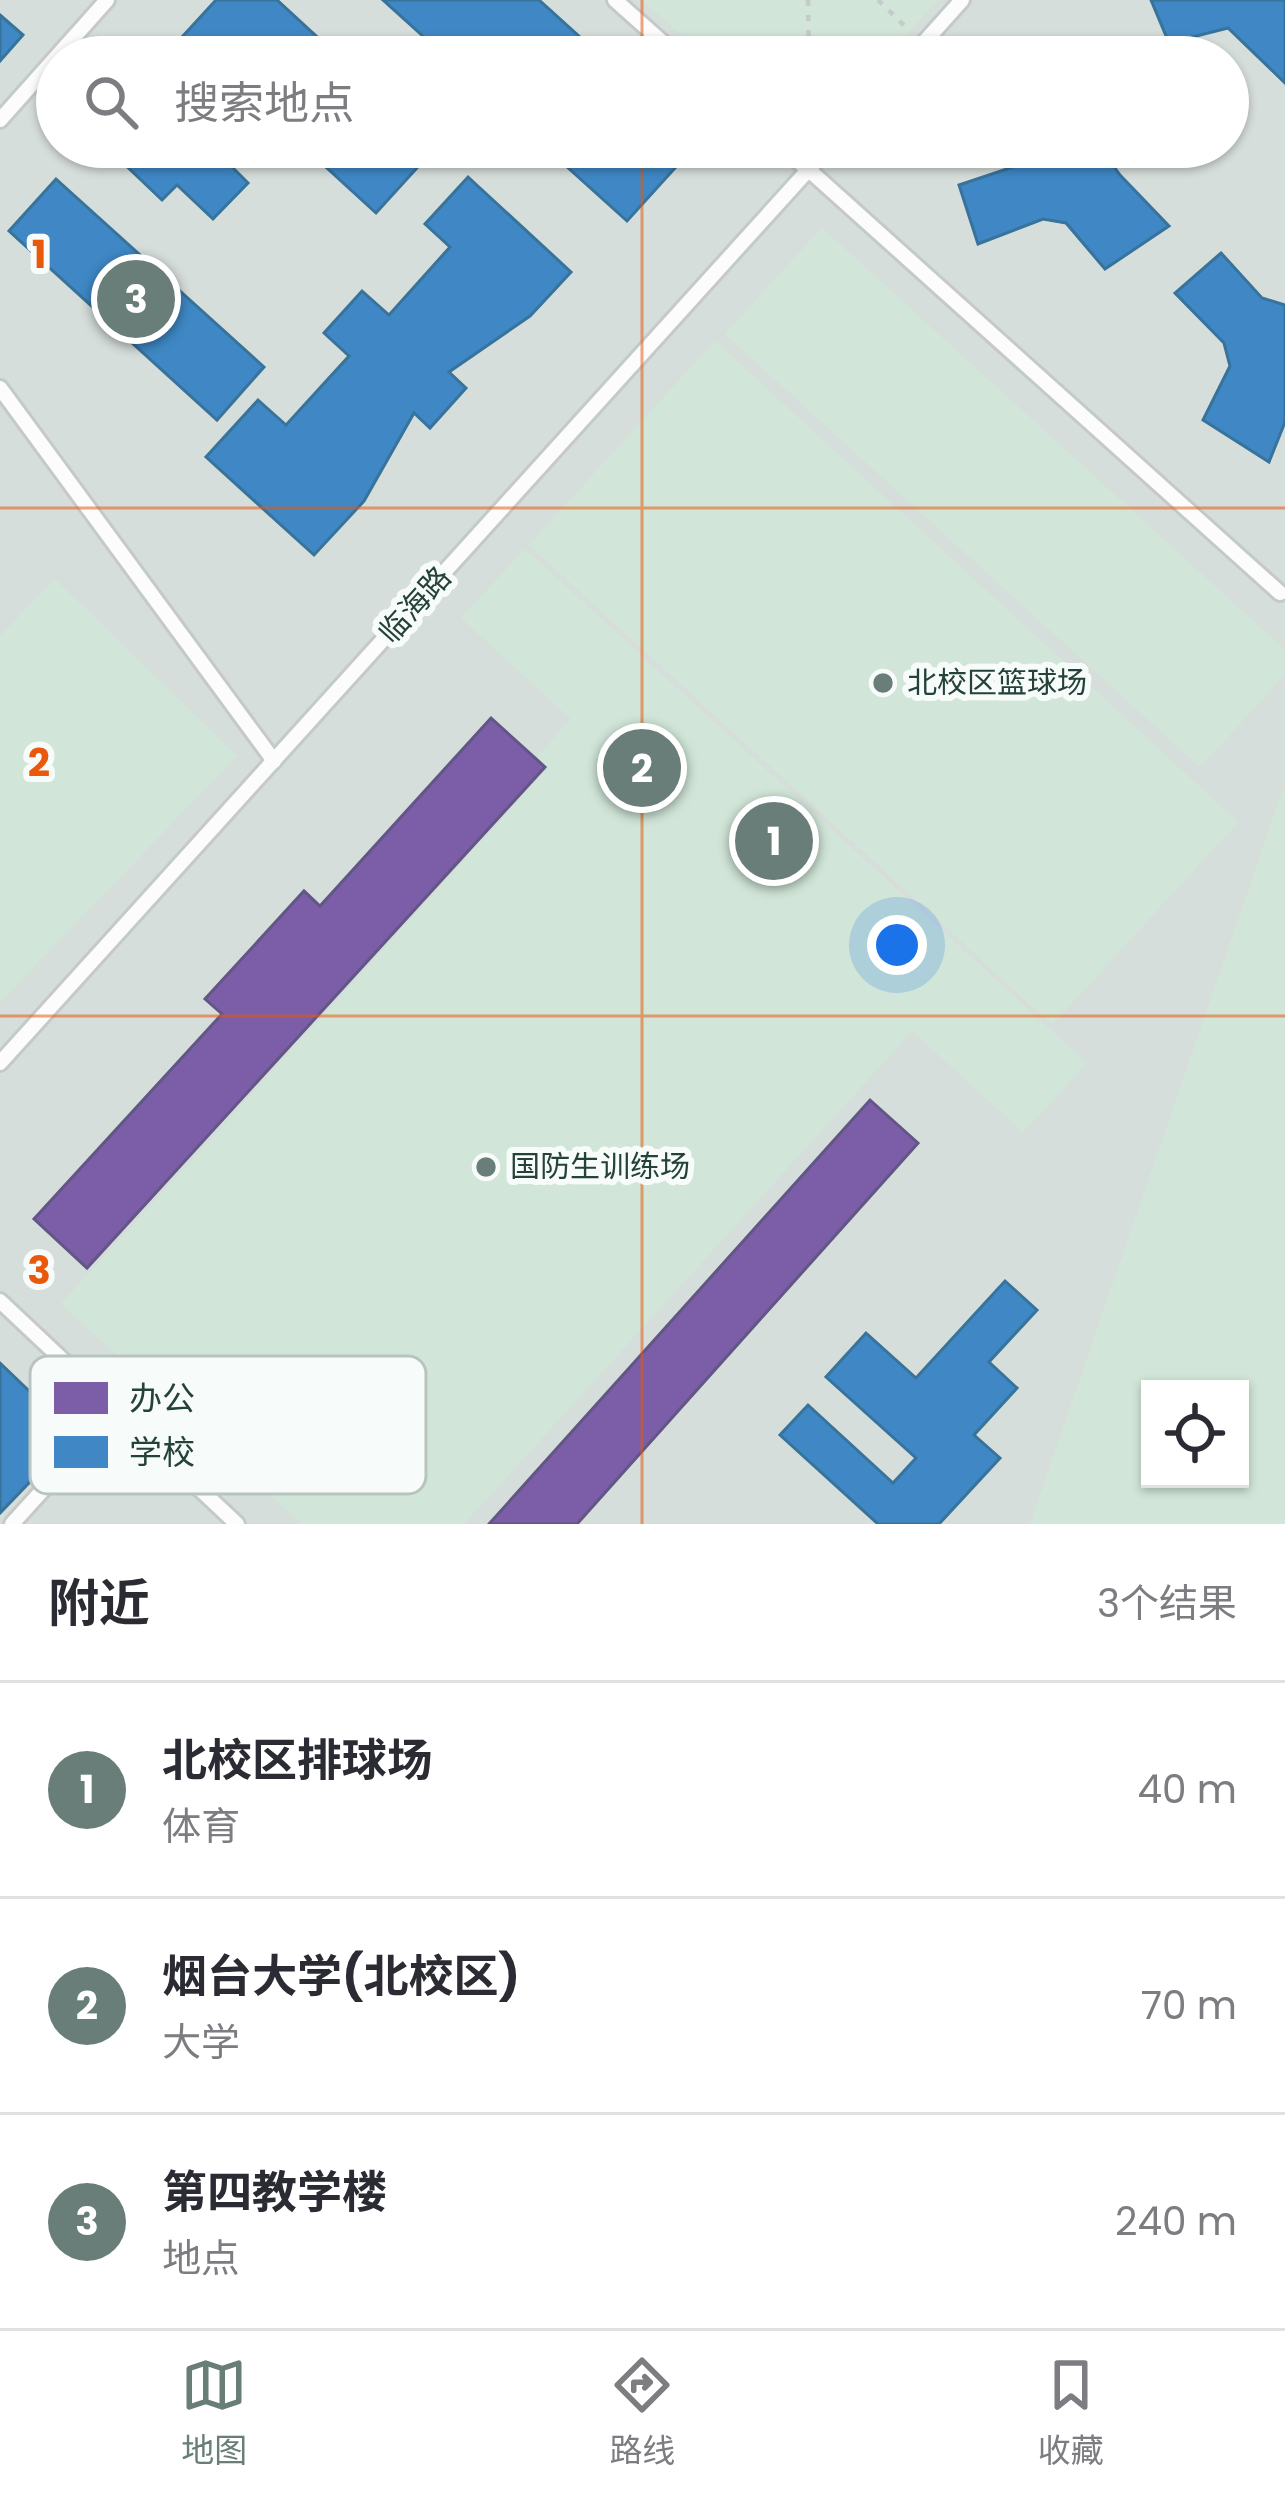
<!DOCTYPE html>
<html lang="zh">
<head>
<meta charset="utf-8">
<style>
  body { margin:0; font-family:Poppins,"Noto Sans SC",sans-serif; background:#f7f7f7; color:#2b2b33 }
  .controls { position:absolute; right:36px; bottom:36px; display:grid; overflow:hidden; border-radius:0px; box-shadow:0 3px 9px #0004 }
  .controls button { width:108px; height:108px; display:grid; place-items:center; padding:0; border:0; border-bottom:3px solid #e1e1e2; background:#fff; color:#2b2b33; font:60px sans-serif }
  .you { position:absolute; left:897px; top:945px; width:42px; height:42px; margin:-30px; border:9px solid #fff; border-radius:50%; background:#1a73e8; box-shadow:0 0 0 18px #1a73e833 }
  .badge { display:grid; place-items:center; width:78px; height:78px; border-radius:50%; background:#697e78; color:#fff; font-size:39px; font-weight:700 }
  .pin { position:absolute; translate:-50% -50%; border:6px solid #fff; box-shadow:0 3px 12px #0006 }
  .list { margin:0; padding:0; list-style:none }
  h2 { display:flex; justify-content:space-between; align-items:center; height:156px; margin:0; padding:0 48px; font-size:51px }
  h2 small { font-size:39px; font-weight:400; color:#7c7c81 }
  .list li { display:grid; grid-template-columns:78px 1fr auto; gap:36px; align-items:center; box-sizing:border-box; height:216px; padding:0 48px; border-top:3px solid #e1e1e2 }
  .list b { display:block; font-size:45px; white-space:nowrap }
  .list p { margin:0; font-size:39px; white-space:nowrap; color:#7c7c81 }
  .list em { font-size:39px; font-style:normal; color:#7c7c81 }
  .icon { flex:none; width:66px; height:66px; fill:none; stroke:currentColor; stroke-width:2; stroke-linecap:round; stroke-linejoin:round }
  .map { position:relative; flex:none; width:1285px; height:1524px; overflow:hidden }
  .search { position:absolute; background:#fff; box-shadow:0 3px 9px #0004; left:36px; right:36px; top:36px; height:132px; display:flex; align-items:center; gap:30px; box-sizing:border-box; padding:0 42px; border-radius:66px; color:#7c7c81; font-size:45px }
  .sheet { height:804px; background:#fff }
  nav { display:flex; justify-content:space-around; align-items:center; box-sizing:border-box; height:168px; border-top:3px solid #e1e1e2; background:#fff; font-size:33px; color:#7c7c81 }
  nav a { display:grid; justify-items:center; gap:6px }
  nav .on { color:#697e78 }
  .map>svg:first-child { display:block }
  .built { fill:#d6dedb; fill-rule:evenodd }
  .green { fill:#d1e6d8; fill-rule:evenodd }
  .offices { fill:#7b5ea7; stroke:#615686; stroke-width:3 }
  .schools { fill:#3f88c5; stroke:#37739b; stroke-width:3 }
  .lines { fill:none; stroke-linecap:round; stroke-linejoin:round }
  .service-casing { stroke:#c5cac8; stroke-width:20 }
  .path { stroke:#c3ccca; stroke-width:4.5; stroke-dasharray:6 9; stroke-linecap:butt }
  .service { stroke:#fcfcfc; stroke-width:14 }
  .grid { fill:none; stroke:#e8590c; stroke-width:3; stroke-opacity:0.55 }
  .poi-dot { fill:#697e78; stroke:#f7fbf9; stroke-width:4.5 }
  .labels { text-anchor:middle; stroke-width:12; stroke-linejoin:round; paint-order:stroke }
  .street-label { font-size:30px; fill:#24423a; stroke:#f7fbf9 }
  .poi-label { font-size:30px; fill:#24423a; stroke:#f7fbf9; text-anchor:start }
  .key { fill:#f7fbf9; stroke:#b8c4c0; stroke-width:3 }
  .key-label { font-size:33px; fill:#24423a }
  .grid-label { font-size:39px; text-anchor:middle; font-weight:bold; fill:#e8590c; stroke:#f7fbf9; stroke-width:12; stroke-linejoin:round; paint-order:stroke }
</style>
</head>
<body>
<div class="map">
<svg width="1285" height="1524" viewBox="0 0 1285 1524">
  <rect width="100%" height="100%" fill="#e8edeb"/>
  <path class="built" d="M0,0h1285v1524h-1285zM57,57h1171v90h-1171zM1150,1389h90v90h-90z"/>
  <g class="green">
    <path d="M642,0h295l-51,57h-179z"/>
    <path d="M822,228l463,422v24l-85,93 -475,-433z"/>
    <path d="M715,341l523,481 -186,203 -523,-480z"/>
    <path d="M525,549l562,514 -64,69 -111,-101 -448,493h-162l-241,-220 487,-536 -11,-11 34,-38 -110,-101z"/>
    <path d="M55,579l182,177 -237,246v-366z"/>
    <path d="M1285,785v739h-255l250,-726zM1150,1389h90v90h-90z"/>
  </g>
  <g class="offices">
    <path d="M491,718l54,49 -458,501 -53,-49 188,-205 -17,-15 99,-108 16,15z"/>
    <path d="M870,1100l48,43 -341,381h-88z"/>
  </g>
  <g class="schools">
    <path d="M216,0h61l62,57h-133l-23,-21z"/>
    <path d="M383,0h156l63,57h-156z"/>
    <path d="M1151,0h134v83l-57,-55 -59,15z"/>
    <path d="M0,15l23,20 -23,26z"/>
    <path d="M129,147h83l36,36 -35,36 -36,-34 -15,15 -44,-42z"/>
    <path d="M304,147h132l-60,66z"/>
    <path d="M545,147h149l-67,74z"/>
    <path d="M1033,147h73l-1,7 15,21 49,51 -64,43 -39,-46 -23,-4 -65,25 -19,-59 57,-19z"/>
    <path d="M468,177l103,95 -41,44 -81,56 17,16 -36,40 -16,-15 -50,88 -50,54 -108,-98 52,-57 28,25 63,-69 -25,-23 38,-42 27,24 61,-68 -25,-23z"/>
    <path d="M56,179l208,188 -47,53 -208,-189z"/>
    <path d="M1221,253l41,45 23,7v117l-16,40 -66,-42 27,-54 -6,-23 -49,-50z"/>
    <path d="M1005,1281l32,29 -48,52 28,26 -43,47 26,23 -61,66h-61l-98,-89 28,-30 85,78 23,-25 -90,-81 40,-44 50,45z"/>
    <path d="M0,1363l75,72 -75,78z"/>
  </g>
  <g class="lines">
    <g class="service-casing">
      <g id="service">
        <path d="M615,0l64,57"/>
        <path d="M911,57l51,-57"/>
        <path d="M0,120l107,-120"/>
        <path d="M780,147l29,23 471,423"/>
        <path d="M0,388l274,373"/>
        <path d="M0,1063l829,-916"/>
        <path d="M0,1301l237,223"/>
        <path d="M12,1524l103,-114"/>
      </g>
    </g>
    <g class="path">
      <path d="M808,0l1,57"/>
      <path d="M878,0l30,29"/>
    </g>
    <use href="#service" class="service"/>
  </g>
  <path class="grid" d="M642,0v57M642,147v1377M0,508h1285M0,1016h1285"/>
  <g class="poi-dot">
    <circle cx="883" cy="683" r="12"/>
    <circle cx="486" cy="1167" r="12"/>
  </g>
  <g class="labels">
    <g class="street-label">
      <text transform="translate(415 605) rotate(-48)" y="10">临海路</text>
    </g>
    <g class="poi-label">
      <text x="907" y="693">北校区篮球场</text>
      <text x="510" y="1177">国防生训练场</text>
    </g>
  </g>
  <rect x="30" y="1356" width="396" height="138" rx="18" class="key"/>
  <rect x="54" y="1382" width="54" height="32" fill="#7b5ea7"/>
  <rect x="54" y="1436" width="54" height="32" fill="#3f88c5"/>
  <g class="key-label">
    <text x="129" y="1410">办公</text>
    <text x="129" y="1464">学校</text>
  </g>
  <g class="grid-label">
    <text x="39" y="268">1</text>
    <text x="39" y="776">2</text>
    <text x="39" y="1284">3</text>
  </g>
</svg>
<div class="controls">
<button><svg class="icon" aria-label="locate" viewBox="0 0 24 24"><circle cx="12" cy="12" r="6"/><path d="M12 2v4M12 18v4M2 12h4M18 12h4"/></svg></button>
</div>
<div class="you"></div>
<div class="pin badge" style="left:774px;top:841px">1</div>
<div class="pin badge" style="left:642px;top:768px">2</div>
<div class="pin badge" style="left:136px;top:299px">3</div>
<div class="search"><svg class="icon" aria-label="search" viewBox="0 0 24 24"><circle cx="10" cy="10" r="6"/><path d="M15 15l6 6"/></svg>搜索地点</div>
</div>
<section class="sheet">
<h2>附近<small>3个结果</small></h2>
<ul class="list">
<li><span class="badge">1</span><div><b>北校区排球场</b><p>体育</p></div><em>40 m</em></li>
<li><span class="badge">2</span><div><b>烟台大学(北校区)</b><p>大学</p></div><em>70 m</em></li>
<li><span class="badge">3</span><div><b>第四教学楼</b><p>地点</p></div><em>240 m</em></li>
</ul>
</section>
<nav>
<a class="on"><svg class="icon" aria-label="map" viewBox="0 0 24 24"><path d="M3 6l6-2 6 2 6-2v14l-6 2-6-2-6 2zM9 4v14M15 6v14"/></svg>地图</a>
<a><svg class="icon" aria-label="directions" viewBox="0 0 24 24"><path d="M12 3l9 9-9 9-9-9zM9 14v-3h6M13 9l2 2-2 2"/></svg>路线</a>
<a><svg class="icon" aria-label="saved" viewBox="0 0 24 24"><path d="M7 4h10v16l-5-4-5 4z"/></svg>收藏</a>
</nav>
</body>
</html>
